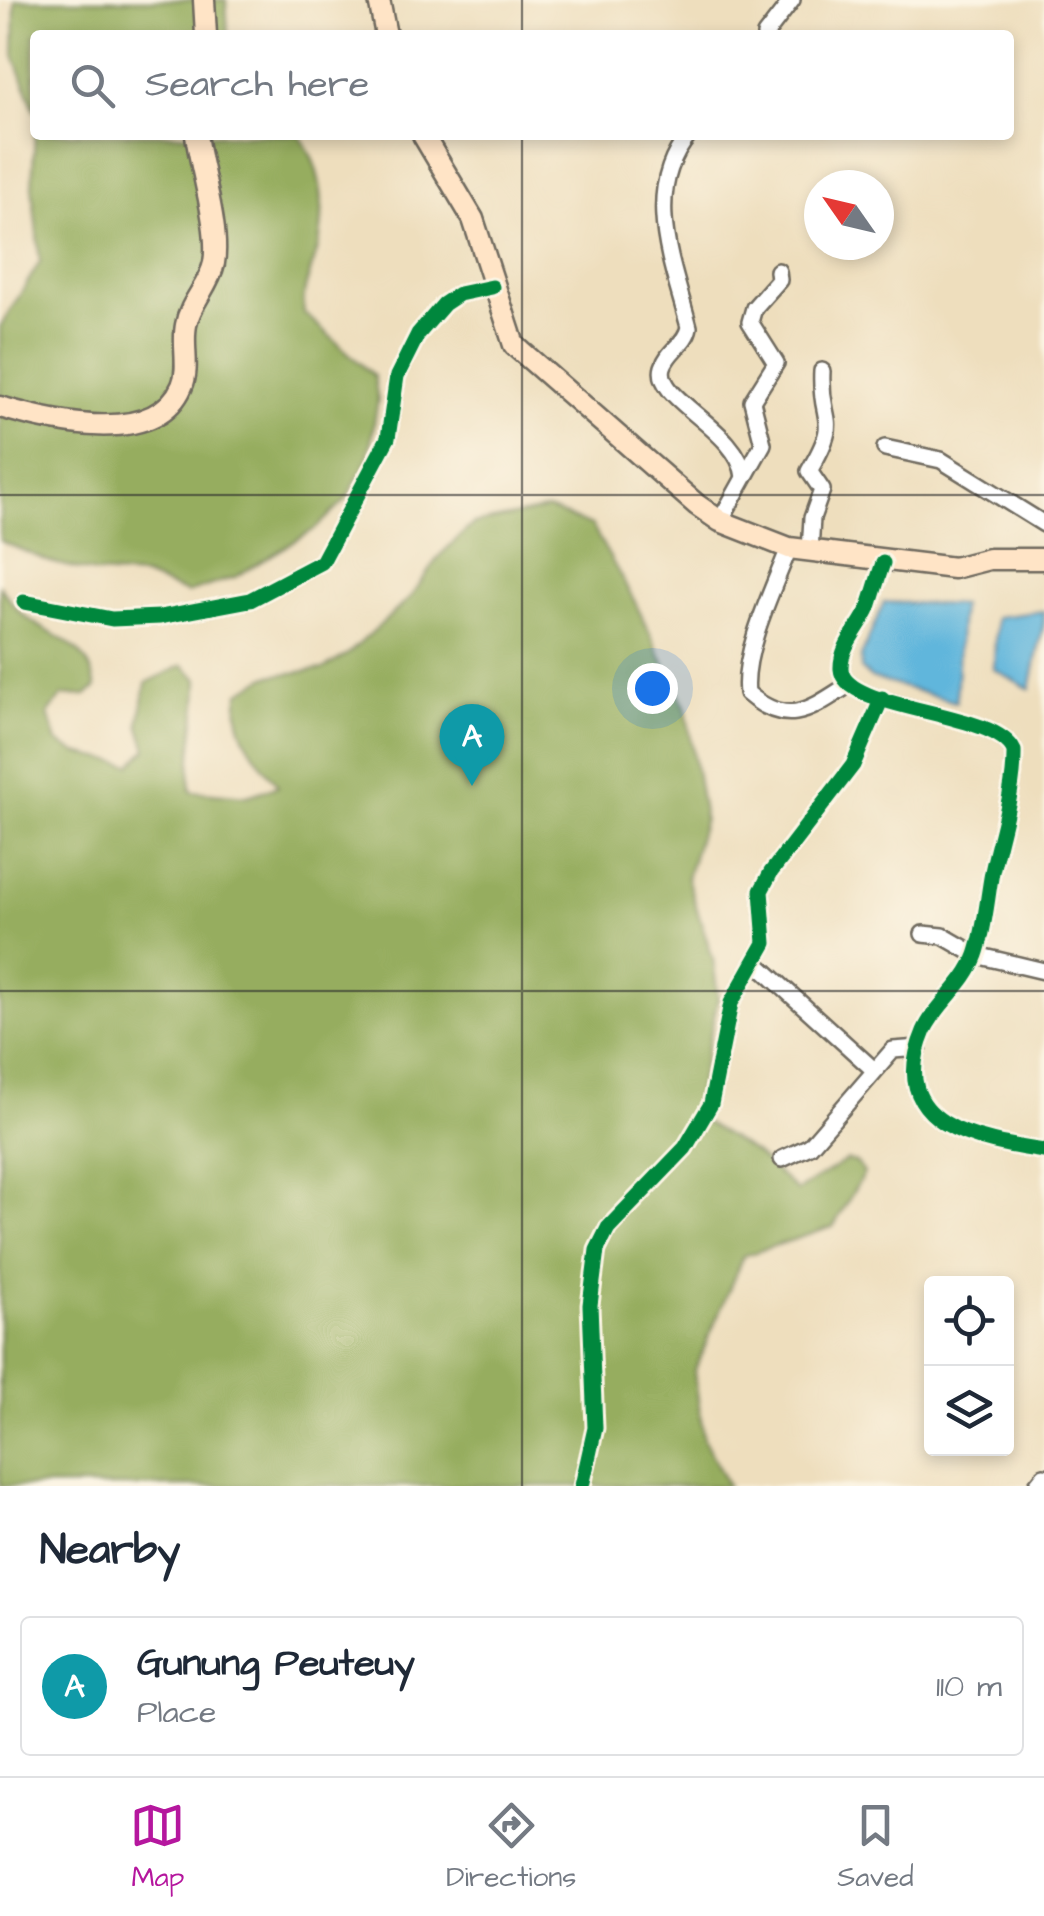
<!DOCTYPE html>
<html lang="en">
<head>
<meta charset="utf-8">
<style>
  body { margin:0; font-family:"Architects Daughter",sans-serif; background:#f2f2f3; color:#1f2937 }
  .controls { position:absolute; right:30px; bottom:30px; display:grid; overflow:hidden; border-radius:10px; box-shadow:0 5px 15px #0003 }
  .controls button { width:90px; height:90px; display:grid; place-items:center; padding:0; border:0; border-bottom:2px solid #e0e1e3; background:#fff; color:#1f2937; font:50px sans-serif }
  .compass { position:absolute; left:804px; top:170px; width:90px; height:90px; border-radius:50%; background:#fff; box-shadow:0 5px 15px #0003; rotate:304deg }
  .you { position:absolute; left:652px; top:688px; width:35px; height:35px; margin:-25px; border:8px solid #fff; border-radius:50%; background:#1a73e8; box-shadow:0 0 0 15px #1a73e833 }
  .badge { display:grid; place-items:center; width:65px; height:65px; border-radius:50%; background:#b5179e; color:#fff; font-size:32px; font-weight:700 }
  .pin { position:absolute; translate:-50% -82px; filter:drop-shadow(0 2px 5px #0008) }
  .pin::after { content:''; position:absolute; top:52px; width:35px; height:30px; background:inherit; clip-path:polygon(0 0,100% 0,50% 100%) }
  .list { margin:0; padding:0; list-style:none }
  h2 { display:flex; justify-content:space-between; align-items:center; height:130px; margin:0; padding:0 40px; font-size:42px }
  h2 small { font-size:32px; font-weight:400; color:#747a83 }
  .list li { display:grid; grid-template-columns:65px 1fr auto; gap:30px; align-items:center; box-sizing:border-box; height:140px; margin:0 20px 20px; padding:0 20px; border:2px solid #e0e1e3; border-radius:10px }
  .list b { display:block; font-size:38px; white-space:nowrap }
  .list p { margin:0; font-size:32px; white-space:nowrap; color:#747a83 }
  .list em { font-size:32px; font-style:normal; color:#747a83 }
  .icon { flex:none; width:55px; height:55px; fill:none; stroke:currentColor; stroke-width:2; stroke-linecap:round; stroke-linejoin:round }
  .map { position:relative; flex:none; width:1044px; height:1486px; overflow:hidden }
  .search { position:absolute; background:#fff; box-shadow:0 5px 15px #0003; left:30px; right:30px; top:30px; height:110px; display:flex; align-items:center; gap:25px; box-sizing:border-box; padding:0 35px; border-radius:10px; color:#747a83; font-size:38px }
  .sheet { height:290px; background:#fff }
  nav { display:flex; justify-content:space-around; align-items:center; box-sizing:border-box; height:140px; border-top:2px solid #e0e1e3; background:#fff; font-size:28px; color:#747a83 }
  nav a { display:grid; justify-items:center; gap:5px }
  nav .on { color:#b5179e }
  .map>svg:first-child { display:block }
  .forest { fill:#96ad5f; stroke:#606c45; stroke-width:2.5 }
  .water { fill:#60b6dc; stroke:#467084; stroke-width:2.5 }
  .lines { fill:none; stroke-linecap:round; stroke-linejoin:round }
  .street-casing { stroke:#6f6a5e; stroke-width:20 }
  .secondary-casing { stroke:#6f6a5e; stroke-width:25 }
  .street { stroke:#fff; stroke-width:15 }
  .secondary { stroke:#ffe4c6; stroke-width:20 }
  .cycleway-casing { stroke:#fcf5e5; stroke-width:21 }
  .cycleway { stroke:#00873e; stroke-width:15 }
  .grid { fill:none; stroke:#2b2b2b; stroke-width:2.5; stroke-opacity:0.55 }
</style>
</head>
<body>
<div class="map">
<svg width="1044" height="1486" viewBox="0 0 1044 1486">
  <rect width="100%" height="100%" fill="#fcf5e5"/>
  <filter id="ink" filterUnits="userSpaceOnUse"><feTurbulence type="fractalNoise" baseFrequency=".01" numOctaves="2"/><feDisplacementMap in="SourceGraphic" scale="20" xChannelSelector="R" yChannelSelector="G"/><feConvolveMatrix kernelMatrix="1 2 1 2 8 2 1 2 1" color-interpolation-filters="sRGB"/></filter>
  <filter id="wash" filterUnits="userSpaceOnUse"><feTurbulence type="fractalNoise" baseFrequency=".0048" numOctaves="4" result="noise"/><feDisplacementMap in="SourceGraphic" scale="40" xChannelSelector="R" yChannelSelector="G"/><feGaussianBlur stdDeviation="2.25" result="paint"/><feColorMatrix in="noise" values="0 0 0 0 0 0 0 0 0 0 0 0 0 0 0 0 0 1.4 0 .05"/><feComposite in="paint" operator="in"/></filter>
  <g filter="url(#wash)">
    <rect width="100%" height="100%" fill="#eedebd"/>
    <g class="forest">
      <path d="M15,0h211l2,35h-193v77l-21,-57z"/>
      <path d="M35,133l264,2c26,35 29,85 15,126 -7,21 -12,29 -10,52l70,63 4,24 -10,59 -22,41 -31,29 -80,48 -48,16 -43,-17 -49,-3 -45,-11 -50,-21v-214l40,-65 -8,-76z"/>
      <path d="M548,509l44,17 42,74 52,109 18,110 -17,59 26,81 5,39 -25,117 62,38 42,38 50,-31 10,3 7,10 -31,54 -90,29 -49,116 10,68 24,46h-728v-900c6,8 12,18 20,26 30,28 68,26 76,76l-10,7 -24,1 -14,18 9,28 20,11 54,12 16,-16 -8,-25 7,-41 37,-18 15,14c0,40 -10,71 -7,112l56,5 31,-10c-20,-27 -49,-57 -38,-94l28,-16 55,-7 25,-15 62,-56 29,-42 34,-32z"/>
    </g>
    <g class="water">
      <path d="M884,602l77,3 -5,97 -85,-24 -10,-9v-13z"/>
      <path d="M1044,611v10l-14,68 -36,-20 2,-52z"/>
    </g>
  </g>
  <g filter="url(#ink)">
    <g class="lines">
      <g class="street-casing">
        <g id="street">
          <path d="M765,35l27,-35"/>
          <path d="M689,135c-48,56 -16,130 0,192 -3,17 -21,23 -26,40 -10,32 76,62 81,110"/>
          <path d="M885,448l56,12 103,64"/>
          <path d="M720,521l43,-77 -11,-43 24,-38 -26,-41 4,-14 25,-28 -1,-9"/>
          <path d="M789,548c-15,39 -47,104 -42,145 41,36 64,16 103,-9"/>
          <path d="M810,551l2,-33 10,-28 -13,-19c34,-57 10,-45 13,-100"/>
          <path d="M883,563c-5,14 -9,29 -14,44 -8,20 -29,38 -28,62 3,43 155,40 173,82 1,39 -14,83 -22,121 -5,27 -7,58 -16,83 -11,30 -40,49 -52,76 -40,95 55,110 120,120"/>
          <path d="M24,602l88,17 48,-2 90,-17 72,-38 66,-124 9,-62 21,-42 26,-30 15,-10 33,-7"/>
          <path d="M923,934l20,2 33,19 68,16"/>
          <path d="M755,962l119,108"/>
          <path d="M782,1159l28,-13 83,-96 26,-2"/>
          <path d="M582,1486l13,-58 -5,-123 7,-55 11,-22 77,-80 26,-44 20,-101 34,-60 -4,-52 10,-19 82,-107 29,-67"/>
          <path d="M1036,1486l8,-10"/>
        </g>
      </g>
      <g class="secondary-casing">
        <g id="secondary">
          <path d="M204,0l2,35"/>
          <path d="M379,0l7,35"/>
          <path d="M423,135l50,84 41,126 183,160 23,16 69,27 165,20 35,-9h55"/>
          <path d="M0,407c48,14 155,42 182,-21 8,-18 0,-41 4,-61 4,-23 23,-39 28,-62 6,-33 -13,-93 -18,-128"/>
        </g>
      </g>
      <use href="#street" class="street"/>
      <use href="#secondary" class="secondary"/>
      <g class="cycleway-casing">
        <g id="cycleway">
          <path d="M883,563c-5,14 -9,29 -14,44 -8,20 -29,38 -28,62 3,43 155,40 173,82 1,39 -14,83 -22,121 -5,27 -7,58 -16,83 -11,30 -40,49 -52,76 -40,95 55,110 120,120"/>
          <path d="M24,602l88,17 48,-2 90,-17 72,-38 66,-124 9,-62 21,-42 26,-30 15,-10 33,-7"/>
          <path d="M582,1486l13,-58 -5,-123 7,-55 11,-22 77,-80 26,-44 20,-101 34,-60 -4,-52 10,-19 82,-107 29,-67"/>
        </g>
      </g>
      <use href="#cycleway" class="cycleway"/>
    </g>
  </g>
  <path class="grid" d="M522,0v35M522,135v1351M0,495h1044M0,991h1044"/>
</svg>
<div class="controls">
<button><svg class="icon" aria-label="locate" viewBox="0 0 24 24"><circle cx="12" cy="12" r="6"/><path d="M12 2v4M12 18v4M2 12h4M18 12h4"/></svg></button>
<button><svg class="icon" aria-label="layers" viewBox="0 0 24 24"><path d="M12 4l9 5-9 5-9-5zM3 14l9 5 9-5"/></svg></button>
</div>
<svg class="compass" viewBox="-18 -18 36 36"><path d="M0-13l5 13h-10z" fill="#e53935"/><path d="M0 13l5-13h-10z" fill="#747a83"/></svg>
<div class="you"></div>
<div class="pin badge" style="left:472px;top:786px;background:#0f9aa8">A</div>
<div class="search"><svg class="icon" aria-label="search" viewBox="0 0 24 24"><circle cx="10" cy="10" r="6"/><path d="M15 15l6 6"/></svg>Search here</div>
</div>
<section class="sheet">
<h2>Nearby<small></small></h2>
<ul class="list">
<li><span class="badge" style="background:#0f9aa8">A</span><div><b>Gunung Peuteuy</b><p>Place</p></div><em>110 m</em></li>
</ul>
</section>
<nav>
<a class="on"><svg class="icon" aria-label="map" viewBox="0 0 24 24"><path d="M3 6l6-2 6 2 6-2v14l-6 2-6-2-6 2zM9 4v14M15 6v14"/></svg>Map</a>
<a><svg class="icon" aria-label="directions" viewBox="0 0 24 24"><path d="M12 3l9 9-9 9-9-9zM9 14v-3h6M13 9l2 2-2 2"/></svg>Directions</a>
<a><svg class="icon" aria-label="saved" viewBox="0 0 24 24"><path d="M7 4h10v16l-5-4-5 4z"/></svg>Saved</a>
</nav>
</body>
</html>
